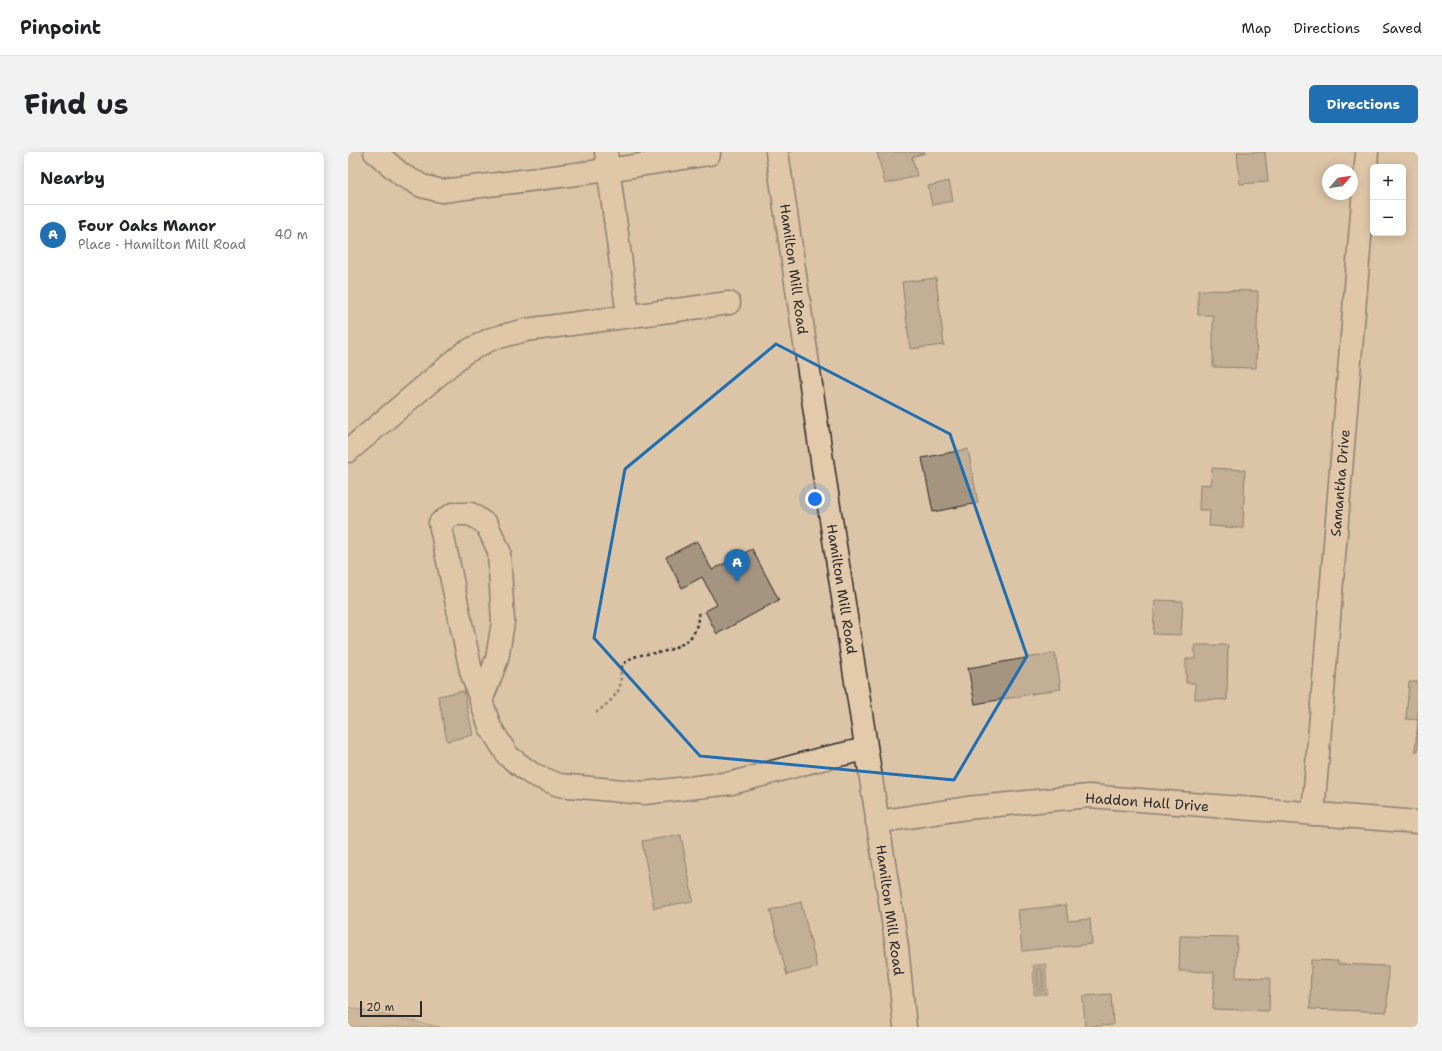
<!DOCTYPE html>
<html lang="en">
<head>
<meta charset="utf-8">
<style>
  body { margin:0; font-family:"Shantell Sans",sans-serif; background:#f2f2f2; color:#202124 }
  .controls { position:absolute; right:12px; top:12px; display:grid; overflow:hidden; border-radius:6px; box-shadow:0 2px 10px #0003 }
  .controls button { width:36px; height:36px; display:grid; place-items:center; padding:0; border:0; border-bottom:1px solid #e0e0e0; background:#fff; color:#202124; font:20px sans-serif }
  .compass { position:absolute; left:974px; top:12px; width:36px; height:36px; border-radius:50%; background:#fff; box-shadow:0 2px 10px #0003; rotate:61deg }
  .scale { position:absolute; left:12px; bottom:10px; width:62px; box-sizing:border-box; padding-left:4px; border:2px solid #2b2b2b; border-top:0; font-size:11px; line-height:14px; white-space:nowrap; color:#2b2b2b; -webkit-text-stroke:3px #e3caab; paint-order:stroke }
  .you { position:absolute; left:467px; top:347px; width:14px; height:14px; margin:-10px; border:3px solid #fff; border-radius:50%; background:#1a73e8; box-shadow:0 0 0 6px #1a73e833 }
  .badge { display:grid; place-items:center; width:26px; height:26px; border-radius:50%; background:#1f6fb2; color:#fff; font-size:13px; font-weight:700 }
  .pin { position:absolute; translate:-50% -33px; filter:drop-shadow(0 1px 2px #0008) }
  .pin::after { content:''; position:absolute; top:21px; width:14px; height:12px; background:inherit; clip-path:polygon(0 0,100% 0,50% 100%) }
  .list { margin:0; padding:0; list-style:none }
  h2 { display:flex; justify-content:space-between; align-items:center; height:52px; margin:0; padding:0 16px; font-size:17px }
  h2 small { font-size:13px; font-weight:400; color:#757577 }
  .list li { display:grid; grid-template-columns:26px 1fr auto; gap:12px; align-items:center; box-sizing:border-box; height:60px; padding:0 16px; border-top:1px solid #e0e0e0 }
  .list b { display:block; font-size:15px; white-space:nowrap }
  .list p { margin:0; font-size:13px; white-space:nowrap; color:#757577 }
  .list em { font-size:13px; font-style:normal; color:#757577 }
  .map { position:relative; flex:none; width:1070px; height:875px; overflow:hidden; border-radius:6px }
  header { display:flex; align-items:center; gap:24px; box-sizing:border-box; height:56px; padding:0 20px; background:#fff; border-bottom:1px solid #e0e0e0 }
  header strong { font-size:19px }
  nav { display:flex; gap:22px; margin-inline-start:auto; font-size:14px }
  .intro { display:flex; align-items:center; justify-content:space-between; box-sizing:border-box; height:96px; padding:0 24px }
  h1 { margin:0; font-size:28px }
  .button { padding:10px 18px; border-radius:6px; background:#1f6fb2; color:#fff; font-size:14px; font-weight:700 }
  main { display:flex; gap:24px; padding:0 24px }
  aside { flex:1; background:#fff; border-radius:6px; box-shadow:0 2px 10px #0003 }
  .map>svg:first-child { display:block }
  .green { fill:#bba88f; stroke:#736a5d }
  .water { fill:#918272; stroke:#685f56 }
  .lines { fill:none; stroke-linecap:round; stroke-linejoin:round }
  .shore { stroke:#544e47; stroke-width:1 }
  .building { fill:#a49480; stroke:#2b2b2b }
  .minor-casing { stroke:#2b2b2b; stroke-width:25 }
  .major-casing { stroke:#2b2b2b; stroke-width:25 }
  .path { stroke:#2b2b2b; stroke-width:2.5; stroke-dasharray:3 3; stroke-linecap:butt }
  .minor { stroke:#e3caab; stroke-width:22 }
  .major { stroke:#e3caab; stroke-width:22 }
  .marked { fill:none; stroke:#1f6fb2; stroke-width:3; stroke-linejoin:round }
  .labels { text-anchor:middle; stroke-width:3; stroke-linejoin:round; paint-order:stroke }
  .street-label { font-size:14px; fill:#2b2b2b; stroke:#e3caab }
</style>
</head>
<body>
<header>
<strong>Pinpoint</strong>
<nav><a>Map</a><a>Directions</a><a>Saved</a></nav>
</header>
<div class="intro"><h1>Find us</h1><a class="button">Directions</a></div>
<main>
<aside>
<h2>Nearby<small></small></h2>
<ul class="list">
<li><span class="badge">A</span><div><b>Four Oaks Manor</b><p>Place · Hamilton Mill Road</p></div><em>40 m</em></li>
</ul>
</aside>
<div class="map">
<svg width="1070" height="875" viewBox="0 0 1070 875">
  <rect width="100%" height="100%" fill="#dcc4a6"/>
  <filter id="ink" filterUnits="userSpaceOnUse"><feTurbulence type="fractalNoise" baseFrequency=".025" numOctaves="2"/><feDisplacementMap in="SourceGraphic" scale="8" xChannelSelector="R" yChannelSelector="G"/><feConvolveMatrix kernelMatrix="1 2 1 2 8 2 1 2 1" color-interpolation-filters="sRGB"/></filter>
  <g filter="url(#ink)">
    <path class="green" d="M0,855l92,20h-92z"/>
    <path class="water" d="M698,812l1,30 -13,1 -1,-30z"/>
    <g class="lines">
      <path class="shore" d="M691,816l3,2 1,19 -2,2 -3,-2 -1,-19z"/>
    </g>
    <g class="building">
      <path d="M529,0h48v1l-13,4 5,19 -32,8z"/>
      <path d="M889,0h28l3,30 -28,2z"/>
      <path d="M601,29l4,20 -21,4 -4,-19z"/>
      <path d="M588,126l8,67 -34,4 -8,-67z"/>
      <path d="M850,138l60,1 -2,77 -43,-1v-52h-15z"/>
      <path d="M620,297l10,54 -45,9 -11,-54z"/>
      <path d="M864,316l33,2 -2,58 -34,-2 1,-16h-11l1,-26 11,1z"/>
      <path d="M349,389l15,29 40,-21 27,51 -62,34 -12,-23 12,-6 -15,-28 -20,11 -16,-31z"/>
      <path d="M807,448l28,1 -2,34 -28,-1z"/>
      <path d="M847,493h33l-1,55 -32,-1v-16h-9v-24h9z"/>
      <path d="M707,501l6,36 -86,15 -7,-36z"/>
      <path d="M1061,530h9v69h-3l3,-31 -12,-1z"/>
      <path d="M116,539l9,44 -26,6 -9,-45z"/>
      <path d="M333,683l12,66 -39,7 -12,-67z"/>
      <path d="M453,750l16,65 -30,8 -17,-65z"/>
      <path d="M718,753l2,16 22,-2 2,25 -70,7 -4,-41z"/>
      <path d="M832,784l57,1 -1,40 34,1 -1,33 -56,-2 1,-37 -35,-1z"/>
      <path d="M963,808l27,1v3l50,2 -1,46 -77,-3z"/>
      <path d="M763,842l2,31 -28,2 -2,-31z"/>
    </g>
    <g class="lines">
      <g class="minor-casing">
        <g id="minor">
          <path d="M27,0l27,23 20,11 20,5 166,-21 101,-16"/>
          <path d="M258,0l22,164"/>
          <path d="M0,299l116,-98 27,-14 35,-9 203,-27"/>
          <path d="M133,549l16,-42 6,-37 -4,-71 -12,-26 -16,-11h-18l-13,9 31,148 19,56 18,29 24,18 27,11 85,8 88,-10 85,-23 49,-11"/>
          <path d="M965,662l54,-662"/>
          <path d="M529,670l90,-14 122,-12 329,26"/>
        </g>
      </g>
      <g class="major-casing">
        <path id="major" d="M429,0l47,322 73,473 8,80"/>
      </g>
      <path class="path" d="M248,561c8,-7 21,-16 24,-27 2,-7 -1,-15 3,-21 11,-13 28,-10 43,-14 4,-1 9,-4 14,-6 16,-8 17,-18 19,-35"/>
      <use href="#minor" class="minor"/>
      <use href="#major" class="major"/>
    </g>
  </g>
  <path d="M0 0H1070V875H0ZM428,192l174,90 77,222 -73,124 -254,-24 -106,-118 31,-169z" fill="#dcc4a6" fill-opacity=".55" fill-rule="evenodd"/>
  <path class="marked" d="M428,192l174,90 77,222 -73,124 -254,-24 -106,-118 31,-169z"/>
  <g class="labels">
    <g class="street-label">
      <text transform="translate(446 117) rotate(82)" y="5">Hamilton Mill Road</text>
      <text transform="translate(992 331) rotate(-85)" y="5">Samantha Drive</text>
      <text transform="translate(494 437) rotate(81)" y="5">Hamilton Mill Road</text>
      <text transform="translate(799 650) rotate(4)" y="5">Haddon Hall Drive</text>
      <text transform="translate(542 758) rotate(82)" y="5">Hamilton Mill Road</text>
    </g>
  </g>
</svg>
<div class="controls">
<button>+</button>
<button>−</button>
</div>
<svg class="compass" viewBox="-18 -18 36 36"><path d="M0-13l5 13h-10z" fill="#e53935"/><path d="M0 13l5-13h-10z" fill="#757577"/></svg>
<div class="scale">20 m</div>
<div class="you"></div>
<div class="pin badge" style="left:389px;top:430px">A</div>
</div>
</main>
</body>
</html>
